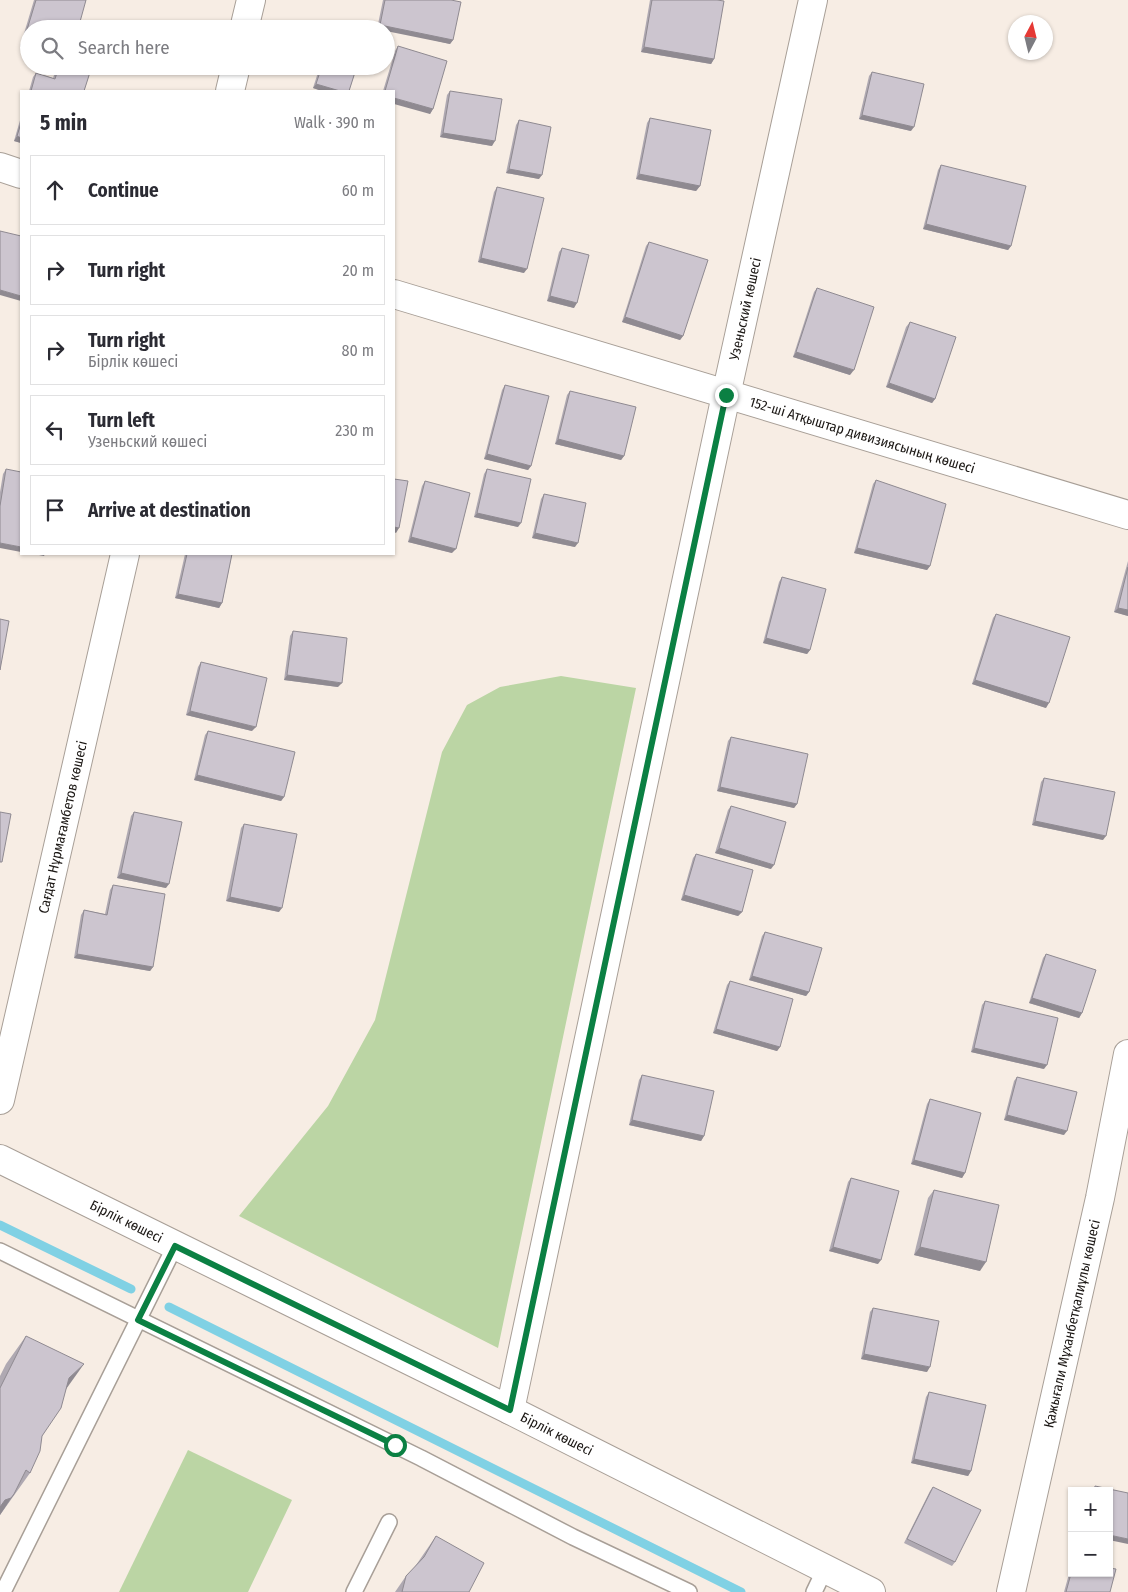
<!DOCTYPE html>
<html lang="en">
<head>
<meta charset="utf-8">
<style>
  body { margin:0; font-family:"Fira Sans Condensed",sans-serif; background:#f2f2f3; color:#2b2b33 }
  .controls { position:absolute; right:15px; bottom:15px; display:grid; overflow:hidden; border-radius:0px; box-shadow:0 1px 4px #0004 }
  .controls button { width:45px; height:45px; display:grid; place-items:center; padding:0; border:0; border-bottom:1px solid #e1e1e2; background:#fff; color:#2b2b33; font:25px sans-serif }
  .compass { position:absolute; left:1008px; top:15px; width:45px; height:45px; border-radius:50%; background:#fff; box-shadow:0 1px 4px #0004; rotate:7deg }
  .stop { position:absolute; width:15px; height:15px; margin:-11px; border:4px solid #0b8043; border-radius:50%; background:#fff }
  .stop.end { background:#0b8043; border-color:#fff; box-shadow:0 1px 5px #0008 }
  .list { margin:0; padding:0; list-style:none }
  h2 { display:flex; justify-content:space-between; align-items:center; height:65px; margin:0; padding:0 20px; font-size:21px }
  h2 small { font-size:16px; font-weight:400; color:#7c7c81 }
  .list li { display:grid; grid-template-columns:32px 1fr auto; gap:15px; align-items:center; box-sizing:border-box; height:70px; margin:0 10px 10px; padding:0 10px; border:1px solid #e1e1e2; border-radius:0px }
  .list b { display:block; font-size:19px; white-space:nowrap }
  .list p { margin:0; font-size:16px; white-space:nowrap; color:#7c7c81 }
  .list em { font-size:16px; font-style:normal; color:#7c7c81 }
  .icon { flex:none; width:28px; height:28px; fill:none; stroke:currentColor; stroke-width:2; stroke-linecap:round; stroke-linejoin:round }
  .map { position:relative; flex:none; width:1128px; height:1592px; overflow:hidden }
  .search { position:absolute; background:#fff; box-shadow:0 1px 4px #0004; left:20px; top:20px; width:375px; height:55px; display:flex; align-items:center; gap:12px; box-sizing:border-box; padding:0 18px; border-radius:28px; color:#7c7c81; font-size:19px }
  .panel { position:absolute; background:#fff; box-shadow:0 1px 4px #0004; left:20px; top:90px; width:375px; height:465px; border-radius:0px }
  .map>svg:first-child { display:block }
  .green { fill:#bbd5a4 }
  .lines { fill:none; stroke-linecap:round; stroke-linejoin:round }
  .stream { stroke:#80d1e4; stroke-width:9 }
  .service-casing { stroke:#a89f97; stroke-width:18 }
  .minor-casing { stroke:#a89f97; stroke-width:30 }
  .service { stroke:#fff; stroke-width:15 }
  .minor { stroke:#fff; stroke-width:28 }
  .wall { fill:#afa9b2 }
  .shaded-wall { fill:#8f8a91 }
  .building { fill:#ccc5cf; stroke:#8f8a91 }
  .route { stroke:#0b8043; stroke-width:6 }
  .labels { text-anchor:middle; stroke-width:5; stroke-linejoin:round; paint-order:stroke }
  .street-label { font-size:14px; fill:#1b1714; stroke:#fff }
</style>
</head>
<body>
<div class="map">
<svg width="1128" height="1592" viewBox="0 0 1128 1592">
  <rect width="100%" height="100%" fill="#f7ede4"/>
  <g class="green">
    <path d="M561,676l75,12 -138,660 -259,-132 89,-110 47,-86 67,-268 25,-47 33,-18z"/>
    <path d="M188,1450l104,50 -44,92h-129z"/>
  </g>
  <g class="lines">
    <g class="stream">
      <path d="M0,1225l131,64"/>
      <path d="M169,1307l572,285"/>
    </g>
    <g class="service-casing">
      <g id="service">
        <path d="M0,1251l421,207 152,79 116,55"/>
        <path d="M3,1592l172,-346"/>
        <path d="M354,1592l35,-70"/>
        <path d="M814,1592l11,-23"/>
      </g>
    </g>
    <g class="minor-casing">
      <g id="minor">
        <path d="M244,29l7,-29"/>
        <path d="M230,91l6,-25"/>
        <path d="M0,167l21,7"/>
        <path id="s1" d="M394,294l734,221"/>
        <path id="s2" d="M0,1100l125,-546"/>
        <path id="s3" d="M0,1159l510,251 361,182"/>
        <path id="s4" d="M510,1410l216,-1015 87,-395"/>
        <path id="s5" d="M1011,1592l89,-394 28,-144"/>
      </g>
    </g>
    <use href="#service" class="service"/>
    <use href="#minor" class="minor"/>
  </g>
  <g class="wall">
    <path d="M34,0h52l-57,29v21l-9,-3z"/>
    <path d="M383,0h68l2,40 -3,4 -64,-15h-9z"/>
    <path d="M650,0h67l-3,59 -3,5 -70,-12z"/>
    <path d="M398,46l35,63 -3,5 -36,-23h-11l12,-40z"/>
    <path d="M57,66h35l-8,25h-55l4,-14 3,-4 17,5z"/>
    <path d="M320,66h37l-8,25h-27l-9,-3z"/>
    <path d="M872,72l39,59 -52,-12 10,-43z"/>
    <path d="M450,91l42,55 -52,-9 7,-42z"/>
    <path d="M21,117v26l-7,-2z"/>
    <path d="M650,118l50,68 -4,5 -60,-12 11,-56z"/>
    <path d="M519,120l20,59 -33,-6 10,-48z"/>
    <path d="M941,165l70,81 -3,4 -85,-21 15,-59z"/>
    <path d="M497,187l27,86 -46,-11 16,-70z"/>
    <path d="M649,242l34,94 -3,4 -58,-18 24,-76z"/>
    <path d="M562,248l12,60 -27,-7 12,-49z"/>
    <path d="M817,288l33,87 -57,-18 21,-65z"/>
    <path d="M910,322l25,77 -3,4 -46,-16 20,-60z"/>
    <path d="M505,385l26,81 -3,4 -44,-11 18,-69z"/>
    <path d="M570,391l54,65 -3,4 -66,-16 12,-49z"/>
    <path d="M6,469l-6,79v-56l3,-18z"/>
    <path d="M487,469l31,58 -44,-10 10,-43z"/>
    <path d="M876,480l54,86 -3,4 -73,-17 19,-69z"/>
    <path d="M425,481l27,72 -44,-11 14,-56z"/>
    <path d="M544,494l31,53 -43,-9 9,-39z"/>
    <path d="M185,554h47l-10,49 -3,5 -44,-10z"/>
    <path d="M1128,561v55l-14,-4z"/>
    <path d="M782,577l28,73 -3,4 -44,-11 16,-61z"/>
    <path d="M996,614l50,94 -74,-24 21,-66z"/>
    <path d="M293,631l45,56 -54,-7 6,-44z"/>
    <path d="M201,662l51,69 -66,-16 12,-48z"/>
    <path d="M208,731l76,66 -3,4 -87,-21 11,-45z"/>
    <path d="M731,737l66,67 -3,4 -77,-17 11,-50z"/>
    <path d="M1044,778l59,62 -71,-15 9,-43z"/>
    <path d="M731,806l40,63 -56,-16 13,-43z"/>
    <path d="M134,812l32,76 -49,-10 14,-62z"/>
    <path d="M244,824l35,88 -53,-11 15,-73z"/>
    <path d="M696,854l46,58 -4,4 -57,-16 12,-42z"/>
    <path d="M113,885l40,82 -3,4 -76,-13 7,-43 3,-5 21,4 5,-24z"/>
    <path d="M765,932l44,60 -3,4 -57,-16 13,-44z"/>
    <path d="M1046,954l36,59 -3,5 -50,-15 14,-45z"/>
    <path d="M730,981l50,66 -3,4 -64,-18 14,-48z"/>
    <path d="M985,1001l59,68 -73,-17 11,-47z"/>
    <path d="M642,1075l62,61 -3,5 -72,-16 10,-45z"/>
    <path d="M1017,1077l47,58 -60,-15 10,-39z"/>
    <path d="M930,1099l35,74 -3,5 -51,-14 16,-60z"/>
    <path d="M851,1178l27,86 -49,-13 19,-69z"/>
    <path d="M934,1190l46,81 -66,-16 14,-57z"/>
    <path d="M873,1308l54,64 -66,-13 9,-47z"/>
    <path d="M26,1336l40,53 -24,47 -12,37 -30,42v-139l6,-12z"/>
    <path d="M929,1392l42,79 -3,5 -57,-13 15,-66z"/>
    <path d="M933,1487l22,75 -3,4 -48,-23 26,-52z"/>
    <path d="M436,1536l33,56h-74l11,-16 8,-8z"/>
    <path d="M1072,1563v10l38,19h-46z"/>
  </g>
  <g class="shaded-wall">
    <path d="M380,25l73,15 -3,4 -64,-13v-2h-9z"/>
    <path d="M23,43l6,1v6l-9,-3z"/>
    <path d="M644,47l70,12 -3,5 -70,-12z"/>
    <path d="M316,84l24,7h-18l-9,-3z"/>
    <path d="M394,98l39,11 -3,5 -36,-10z"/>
    <path d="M862,115l52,12 -3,4 -52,-12z"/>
    <path d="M443,133l52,8 -3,5 -52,-9z"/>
    <path d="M17,136l4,2v5l-7,-2z"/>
    <path d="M509,169l33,6 -3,4 -33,-6z"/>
    <path d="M639,174l61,12 -4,5 -60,-12z"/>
    <path d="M926,224l85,22 -3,4 -85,-21z"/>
    <path d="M481,258l46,11 -3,4 -46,-11z"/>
    <path d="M0,290l21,6v5l-21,-6z"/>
    <path d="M550,296l27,7 -3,5 -27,-7z"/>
    <path d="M625,317l58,19 -3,4 -58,-18z"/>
    <path d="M796,352l58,18 -4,5 -57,-18z"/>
    <path d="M889,383l46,16 -3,4 -46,-16z"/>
    <path d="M558,439l66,17 -3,4 -66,-16z"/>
    <path d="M487,454l44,12 -3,4 -44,-11z"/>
    <path d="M477,513l44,10 -3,4 -44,-10z"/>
    <path d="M394,527l5,1 -3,5 -2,-1z"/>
    <path d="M535,533l43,10 -3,4 -43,-9z"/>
    <path d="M411,537l45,12 -4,4 -44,-11z"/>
    <path d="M0,543l21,4v5l-21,-4z"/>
    <path d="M857,548l73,18 -3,4 -73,-17z"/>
    <path d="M34,554h11l-1,2z"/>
    <path d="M178,594l44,9 -3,5 -44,-10z"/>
    <path d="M1118,608l10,2v6l-14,-4z"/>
    <path d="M766,638l44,12 -3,4 -44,-11z"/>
    <path d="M287,675l55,8 -4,4 -54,-7z"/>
    <path d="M975,680l74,23 -3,5 -74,-24z"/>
    <path d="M190,711l66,16 -4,4 -66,-16z"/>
    <path d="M197,775l87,22 -3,4 -87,-21z"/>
    <path d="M720,787l77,17 -3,4 -77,-17z"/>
    <path d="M1035,821l71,15 -3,4 -71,-15z"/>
    <path d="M719,848l55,17 -3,4 -56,-16z"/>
    <path d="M121,873l48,11 -3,4 -49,-10z"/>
    <path d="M684,895l58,17 -4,4 -57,-16z"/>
    <path d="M230,897l52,11 -3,4 -53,-11z"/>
    <path d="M77,954l76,13 -3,4 -76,-13z"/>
    <path d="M752,976l57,16 -3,4 -57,-16z"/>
    <path d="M1032,998l50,15 -3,5 -50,-15z"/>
    <path d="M716,1029l64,18 -3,4 -64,-18z"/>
    <path d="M974,1048l73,17 -3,4 -73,-17z"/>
    <path d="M1007,1115l60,16 -3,4 -60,-15z"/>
    <path d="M632,1120l72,16 -3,5 -72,-16z"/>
    <path d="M914,1160l51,13 -3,5 -51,-14z"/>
    <path d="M833,1247l48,13 -3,4 -49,-13z"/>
    <path d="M920,1247l66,15 -6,9 -66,-16z"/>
    <path d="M864,1354l66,13 -3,5 -66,-13z"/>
    <path d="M84,1364l-20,28 5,-14z"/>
    <path d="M914,1459l57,12 -3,5 -57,-13z"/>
    <path d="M14,1494l-14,21v-9l5,-6z"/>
    <path d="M1109,1535l19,4v5l-19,-4z"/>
  </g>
  <g class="building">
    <path d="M36,0h50l-8,29h-49v15l-6,-1z"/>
    <path d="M385,0h66l10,2 -8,38 -73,-15z"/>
    <path d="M652,0h65l7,1 -10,58 -70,-12z"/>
    <path d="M398,46l49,15 -14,48 -39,-11v-7h-9z"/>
    <path d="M59,66h33l-8,25h-53l5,-18 19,6z"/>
    <path d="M322,66h35l-8,25h-9l-24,-7z"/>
    <path d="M872,72l52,12 -10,43 -52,-12z"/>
    <path d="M450,91l52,8 -7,42 -52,-8z"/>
    <path d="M650,118l61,12 -11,56 -61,-12z"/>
    <path d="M519,120l32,7 -9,48 -33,-6z"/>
    <path d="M21,123v15l-4,-2z"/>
    <path d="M941,165l85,21 -15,60 -85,-22z"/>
    <path d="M497,187l47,11 -17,71 -46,-11z"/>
    <path d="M0,231l21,5v60l-21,-6z"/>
    <path d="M649,242l59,18 -25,76 -58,-19z"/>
    <path d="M562,248l27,7 -12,48 -27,-7z"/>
    <path d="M817,288l57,19 -20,63 -58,-18z"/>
    <path d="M910,322l46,15 -21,62 -46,-16z"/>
    <path d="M505,385l44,11 -18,70 -44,-12z"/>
    <path d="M570,391l66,16 -12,49 -66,-17z"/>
    <path d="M6,469l15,3v75l-21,-4v-37z"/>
    <path d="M487,469l44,10 -10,44 -44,-10z"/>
    <path d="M394,479l14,2 -9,47 -5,-1z"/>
    <path d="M876,480l70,24 -16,62 -73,-18z"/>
    <path d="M425,481l45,12 -14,56 -45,-12z"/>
    <path d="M544,494l42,9 -8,40 -43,-10z"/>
    <path d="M187,554h45l-10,49 -44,-9z"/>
    <path d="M1128,567v43l-10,-2z"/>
    <path d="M782,577l44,12 -16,61 -44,-12z"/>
    <path d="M996,614l74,23 -21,66 -74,-23z"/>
    <path d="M0,619l9,2 -9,49z"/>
    <path d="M293,631l54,7 -5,45 -55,-8z"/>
    <path d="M201,662l66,16 -11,49 -66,-16z"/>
    <path d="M208,731l87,21 -11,45 -87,-22z"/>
    <path d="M731,737l77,17 -11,50 -77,-17z"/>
    <path d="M1044,778l71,14 -9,44 -71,-15z"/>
    <path d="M731,806l55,16 -12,43 -55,-17z"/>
    <path d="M0,812l11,2 -9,48h-2z"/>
    <path d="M134,812l48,10 -13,62 -48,-11z"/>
    <path d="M244,824l53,10 -15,74 -52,-11z"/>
    <path d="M696,854l57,16 -11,42 -58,-17z"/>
    <path d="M113,885l52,9 -12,73 -76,-13 7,-44 23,5z"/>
    <path d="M765,932l57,16 -13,44 -57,-16z"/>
    <path d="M1046,954l50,16 -14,43 -50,-15z"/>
    <path d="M730,981l63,18 -13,48 -64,-18z"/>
    <path d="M985,1001l73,17 -11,47 -73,-17z"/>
    <path d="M642,1075l72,16 -10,45 -72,-16z"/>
    <path d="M1017,1077l60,15 -10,39 -60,-16z"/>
    <path d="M930,1099l51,14 -16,60 -51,-13z"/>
    <path d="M851,1178l48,13 -18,69 -48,-13z"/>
    <path d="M934,1190l65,15 -13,57 -66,-15z"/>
    <path d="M873,1308l66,13 -9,46 -66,-13z"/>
    <path d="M26,1336l58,28 -15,14 -8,30 -19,28 -2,15 -10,22 -4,-3 -12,24 -3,4 -6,2 -5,7v-119z"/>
    <path d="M929,1392l57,13 -15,66 -57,-12z"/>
    <path d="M1095,1486l33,7v46l-19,-4v-44h-15z"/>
    <path d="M933,1487l48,23 -26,52 -48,-23z"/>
    <path d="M436,1536l48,27 -15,29h-67l4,-16 18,-19z"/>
    <path d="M1109,1568l7,1 -6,23h-44l6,-22v3h37z"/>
  </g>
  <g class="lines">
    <path class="route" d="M395,1445l-257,-125 37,-74 335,164 216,-1015"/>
  </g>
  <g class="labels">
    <g class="street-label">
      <text dy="5" stroke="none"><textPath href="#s4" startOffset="1126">Узеньский көшесі</textPath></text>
      <text dy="5" stroke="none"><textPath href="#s1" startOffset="489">152-ші Атқыштар дивизиясының көшесі</textPath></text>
      <text dy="5" stroke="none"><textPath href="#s2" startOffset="280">Сағдат Нұрмағамбетов көшесі</textPath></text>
      <text dy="5" stroke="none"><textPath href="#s3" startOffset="141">Бірлік көшесі</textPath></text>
      <text dy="5" stroke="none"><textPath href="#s5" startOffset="275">Қажығали Мұханбетқалиұлы көшесі</textPath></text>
      <text dy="5" stroke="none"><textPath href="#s3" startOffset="621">Бірлік көшесі</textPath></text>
    </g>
  </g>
</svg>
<div class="controls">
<button>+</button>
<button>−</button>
</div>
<svg class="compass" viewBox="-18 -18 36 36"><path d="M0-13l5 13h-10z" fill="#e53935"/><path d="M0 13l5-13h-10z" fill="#7c7c81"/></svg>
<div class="stop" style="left:395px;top:1445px"></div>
<div class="stop end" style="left:726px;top:395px"></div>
<div class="search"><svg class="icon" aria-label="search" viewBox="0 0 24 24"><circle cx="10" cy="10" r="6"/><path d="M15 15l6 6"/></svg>Search here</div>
<section class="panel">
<h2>5 min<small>Walk · 390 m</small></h2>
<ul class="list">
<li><svg class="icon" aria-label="ahead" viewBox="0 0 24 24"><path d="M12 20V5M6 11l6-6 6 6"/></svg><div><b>Continue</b></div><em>60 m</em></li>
<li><svg class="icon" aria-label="right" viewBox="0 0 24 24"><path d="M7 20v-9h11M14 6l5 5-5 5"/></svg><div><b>Turn right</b></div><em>20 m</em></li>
<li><svg class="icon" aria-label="right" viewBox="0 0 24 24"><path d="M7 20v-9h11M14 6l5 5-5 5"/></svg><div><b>Turn right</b><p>Бірлік көшесі</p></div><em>80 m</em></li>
<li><svg class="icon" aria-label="left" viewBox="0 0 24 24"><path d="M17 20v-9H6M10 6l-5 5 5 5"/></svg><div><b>Turn left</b><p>Узеньский көшесі</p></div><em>230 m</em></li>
<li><svg class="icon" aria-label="arrive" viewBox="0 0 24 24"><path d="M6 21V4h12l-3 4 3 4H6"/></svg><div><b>Arrive at destination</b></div></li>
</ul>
</section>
</div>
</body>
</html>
